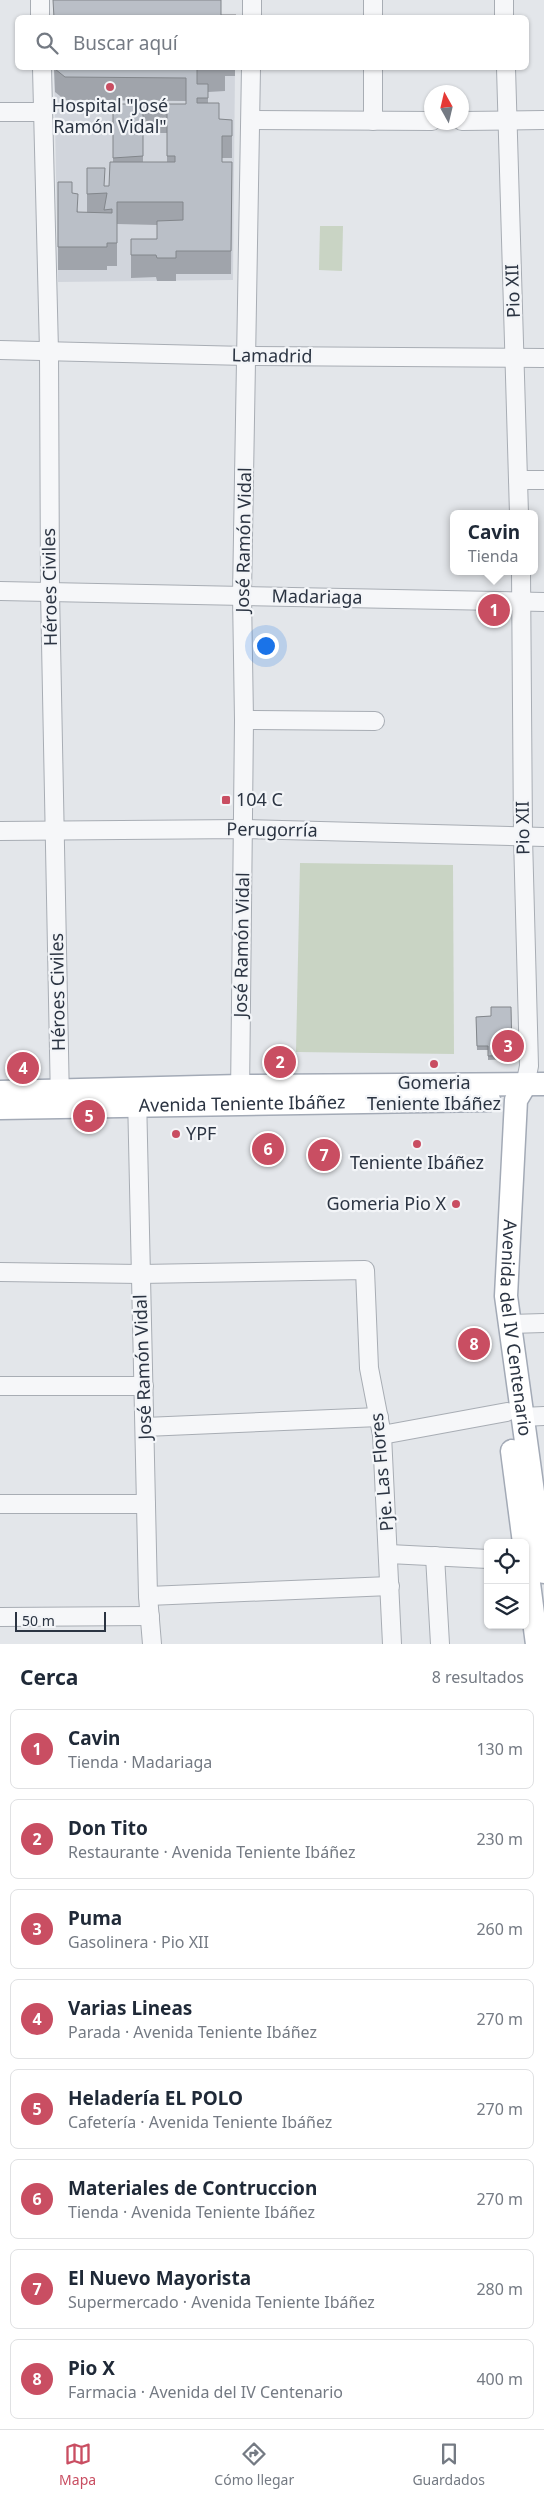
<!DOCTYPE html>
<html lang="es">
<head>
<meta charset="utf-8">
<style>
  body { margin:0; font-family:"Noto Sans",sans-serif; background:#f2f2f3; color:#1f2937 }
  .controls { position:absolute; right:15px; bottom:15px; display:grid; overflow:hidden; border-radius:8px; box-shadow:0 1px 4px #0004 }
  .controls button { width:45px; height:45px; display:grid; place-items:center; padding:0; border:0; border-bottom:1px solid #e0e1e3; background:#fff; color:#1f2937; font:25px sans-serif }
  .compass { position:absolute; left:424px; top:85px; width:45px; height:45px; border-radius:50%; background:#fff; box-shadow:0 1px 4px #0004; rotate:352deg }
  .scale { position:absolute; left:15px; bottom:12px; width:91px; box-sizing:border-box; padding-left:5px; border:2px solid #2b3442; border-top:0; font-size:14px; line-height:18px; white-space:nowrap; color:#2b3442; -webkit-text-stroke:4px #f3f5f8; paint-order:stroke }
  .you { position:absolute; left:265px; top:645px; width:18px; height:18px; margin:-12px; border:4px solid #fff; border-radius:50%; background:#1a73e8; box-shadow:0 0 0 8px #1a73e833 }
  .badge { display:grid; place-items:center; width:32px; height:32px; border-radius:50%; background:#c94e62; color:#fff; font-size:16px; font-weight:700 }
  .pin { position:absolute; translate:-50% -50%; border:2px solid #fff; box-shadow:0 1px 5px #0006 }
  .popup { position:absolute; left:450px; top:510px; width:88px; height:65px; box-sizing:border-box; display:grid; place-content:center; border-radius:8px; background:#fff; filter:drop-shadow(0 1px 4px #0005); font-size:16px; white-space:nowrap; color:#747a83 }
  .popup b { font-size:19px; color:#1f2937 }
  .popup::after { content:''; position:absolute; left:50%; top:100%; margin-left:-10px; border:10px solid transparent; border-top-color:#fff }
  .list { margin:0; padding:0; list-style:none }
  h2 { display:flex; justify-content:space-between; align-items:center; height:65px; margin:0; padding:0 20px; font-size:21px }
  h2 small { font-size:16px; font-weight:400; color:#747a83 }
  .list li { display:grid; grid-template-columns:32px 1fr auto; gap:15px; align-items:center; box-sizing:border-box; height:80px; margin:0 10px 10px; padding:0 10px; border:1px solid #e0e1e3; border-radius:8px }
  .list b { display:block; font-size:19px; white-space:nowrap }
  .list p { margin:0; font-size:16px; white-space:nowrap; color:#747a83 }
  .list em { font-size:16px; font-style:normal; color:#747a83 }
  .icon { flex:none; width:28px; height:28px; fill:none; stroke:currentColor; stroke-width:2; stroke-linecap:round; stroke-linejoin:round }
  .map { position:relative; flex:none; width:544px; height:1644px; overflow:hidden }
  .search { position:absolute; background:#fff; box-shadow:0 1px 4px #0004; left:15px; right:15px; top:15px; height:55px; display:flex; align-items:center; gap:12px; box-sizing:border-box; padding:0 18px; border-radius:8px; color:#747a83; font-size:19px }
  .sheet { height:785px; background:#fff }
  nav { display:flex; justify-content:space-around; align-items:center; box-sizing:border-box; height:70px; border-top:1px solid #e0e1e3; background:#fff; font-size:14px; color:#747a83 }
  nav a { display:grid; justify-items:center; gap:2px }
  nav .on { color:#c94e62 }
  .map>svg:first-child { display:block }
  .built { fill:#d1d5dc }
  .park { fill:#c9d4c4 }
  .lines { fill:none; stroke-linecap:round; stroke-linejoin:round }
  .minor-casing { stroke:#a8adb4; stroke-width:20 }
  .major-casing { stroke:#a3aab6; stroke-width:25 }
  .minor { stroke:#f6f7f9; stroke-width:18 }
  .major { stroke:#fff; stroke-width:22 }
  .wall { fill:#a0a4ab; fill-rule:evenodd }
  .building { fill:#babfc7; stroke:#82868b }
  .poi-dot { fill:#c94e62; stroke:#f3f5f8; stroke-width:2 }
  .labels { text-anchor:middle; stroke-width:4.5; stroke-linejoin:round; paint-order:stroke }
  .poi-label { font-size:18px; fill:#2b3442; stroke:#f3f5f8 }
  .street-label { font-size:18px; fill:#2b3442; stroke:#f3f5f8 }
</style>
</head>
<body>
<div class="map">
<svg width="544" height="1644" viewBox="0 0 544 1644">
  <rect width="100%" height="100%" fill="#e3e6ea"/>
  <path class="built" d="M54,68h181l-2,212 -175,2z"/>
  <g class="park">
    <path d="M320,226h23l-1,45 -23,-1z"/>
    <path d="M300,863l153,2 1,189 -158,-2z"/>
  </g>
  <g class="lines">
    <g class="minor-casing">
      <g id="minor">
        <path d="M40,0v18"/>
        <path d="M504,0v18"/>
        <path d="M252,18v-18"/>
        <path d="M373,18v-18"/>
        <path d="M42,68l7,283 1,240 10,511"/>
        <path d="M506,68l13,446"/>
        <path d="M0,112h43"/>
        <path d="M251,120l181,1"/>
        <path d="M373,121v-53"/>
        <path d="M462,121l82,-1"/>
        <path d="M0,350l246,6 298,2"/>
        <path d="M518,480h26"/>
        <path d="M521,571l2,266 6,229 -4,19"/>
        <path d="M0,591l544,11"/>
        <path d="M244,720l131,1"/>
        <path d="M0,831l243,-2 301,8"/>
        <path d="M137,1095l11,501 4,48"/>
        <path d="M240,1097l4,-377 -2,-125 9,-527"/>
        <path d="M0,1272l140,2 225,-4 4,98 13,67 10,209"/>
        <path d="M510,1324l34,-1"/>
        <path d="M0,1386h144"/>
        <path d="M522,1417l22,-1"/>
        <path d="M145,1427l234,-10"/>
        <path d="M382,1435l125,-23"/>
        <path d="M0,1504h146"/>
        <path d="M389,1554l99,5"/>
        <path d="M435,1556l5,88"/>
        <path d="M148,1596l242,-10"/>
        <path d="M0,1617l150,-1"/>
      </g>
    </g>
    <g class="major-casing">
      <g id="major">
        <path id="s1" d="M525,1085l-9,15 -10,196 38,276"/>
        <path d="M0,1092l240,-6 304,-2"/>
        <path id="s2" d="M0,1108l489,-8"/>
        <path d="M512,1451l12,92"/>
        <path d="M525,1553l12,91"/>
      </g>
    </g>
    <use href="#minor" class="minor"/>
    <use href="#major" class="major"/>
  </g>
  <g class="wall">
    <path d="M54,68h181v8h-10v15l-17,1v11l11,16 13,1v38h-10v4h10l-1,112h-55v7h-19l-1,-4 -25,1v-39h26v-14l-40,-1v42h-10v4h-49v-88l14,11 6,19 9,1v-19l18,-8h4l4,-24v-58h73v-3l-121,-1 -10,-8zM143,133h24v29h-24z"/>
    <path d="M511,1007l1,52 -24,1v-10h-11l-1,-33 15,-1z"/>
  </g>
  <g class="building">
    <path d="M53,0h168v15h15v3h-182z"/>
    <path d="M55,68h111v1l9,-1h50l-28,1v15h11v14h-11v5h22v16l13,1v16h-10v26h10l-1,89h-55v7h-19l-1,-3h-25v-16h26v-18l26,-1v-18h-66v41h-10v4h-49v-65h14v11l6,1 -1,18 35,1v-4l-8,1 3,-17 -20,1v-26h18l-1,18h5l1,-24h65v-6h-8v-46h-24v46l-30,2v-54h73v-26l-121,-1 -10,-8z"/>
    <path d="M491,1007h20l1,48 -24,1v-10h-11l-1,-29 15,-1z"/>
  </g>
  <g class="poi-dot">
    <circle cx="110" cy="87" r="5"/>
    <rect x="221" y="795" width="10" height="10" rx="2.5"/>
    <circle cx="434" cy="1064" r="5"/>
    <circle cx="176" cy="1134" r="5"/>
    <circle cx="417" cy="1144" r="5"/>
    <circle cx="456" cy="1204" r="5"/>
  </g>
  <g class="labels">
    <g class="poi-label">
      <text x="110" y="112">Hospital "José<tspan x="110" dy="21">Ramón Vidal"</tspan></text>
      <text x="236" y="806" text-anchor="start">104 C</text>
      <text x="434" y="1089">Gomeria<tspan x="434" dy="21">Teniente Ibáñez</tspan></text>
      <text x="186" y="1140" text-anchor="start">YPF</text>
      <text x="417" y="1169">Teniente Ibáñez</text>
      <text x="446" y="1210" text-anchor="end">Gomeria Pio X</text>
    </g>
    <g class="street-label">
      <text transform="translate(513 291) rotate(-92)" y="6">Pio XII</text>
      <text transform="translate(272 356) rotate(1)" y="6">Lamadrid</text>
      <text transform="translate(244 540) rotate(-89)" y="6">José Ramón Vidal</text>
      <text transform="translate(50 587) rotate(-91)" y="6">Héroes Civiles</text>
      <text transform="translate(317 597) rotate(1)" y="6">Madariaga</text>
      <text transform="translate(523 828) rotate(-91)" y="6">Pio XII</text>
      <text transform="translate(272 830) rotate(1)" y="6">Perugorría</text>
      <text transform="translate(242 945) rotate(-89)" y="6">José Ramón Vidal</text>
      <text transform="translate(58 992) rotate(-91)" y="6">Héroes Civiles</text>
      <text dy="6" stroke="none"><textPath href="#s2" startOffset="242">Avenida Teniente Ibáñez</textPath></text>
      <text dy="6" stroke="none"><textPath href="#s1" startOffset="246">Avenida del IV Centenario</textPath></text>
      <text transform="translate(143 1367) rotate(-92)" y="6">José Ramón Vidal</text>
      <text transform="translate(382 1472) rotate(-95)" y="6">Pje. Las Flores</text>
    </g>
  </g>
</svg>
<div class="controls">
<button><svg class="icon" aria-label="locate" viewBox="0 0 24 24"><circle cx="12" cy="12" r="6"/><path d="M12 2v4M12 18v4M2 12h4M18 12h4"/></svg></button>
<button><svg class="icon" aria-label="layers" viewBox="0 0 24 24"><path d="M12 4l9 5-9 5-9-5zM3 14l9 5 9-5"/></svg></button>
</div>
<svg class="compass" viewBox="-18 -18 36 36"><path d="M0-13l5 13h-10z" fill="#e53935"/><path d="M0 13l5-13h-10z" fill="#747a83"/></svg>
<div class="scale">50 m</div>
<div class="you"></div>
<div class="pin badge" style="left:494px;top:610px">1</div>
<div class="popup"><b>Cavin</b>Tienda</div>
<div class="pin badge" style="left:280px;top:1062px">2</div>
<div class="pin badge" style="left:508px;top:1046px">3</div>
<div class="pin badge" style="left:23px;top:1068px">4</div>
<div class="pin badge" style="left:89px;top:1116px">5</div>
<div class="pin badge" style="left:268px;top:1149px">6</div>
<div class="pin badge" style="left:324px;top:1155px">7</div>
<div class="pin badge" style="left:474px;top:1344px">8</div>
<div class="search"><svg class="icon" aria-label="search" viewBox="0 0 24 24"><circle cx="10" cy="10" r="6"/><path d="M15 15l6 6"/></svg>Buscar aquí</div>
</div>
<section class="sheet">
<h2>Cerca<small>8 resultados</small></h2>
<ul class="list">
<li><span class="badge">1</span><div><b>Cavin</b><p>Tienda · Madariaga</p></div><em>130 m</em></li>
<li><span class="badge">2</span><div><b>Don Tito</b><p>Restaurante · Avenida Teniente Ibáñez</p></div><em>230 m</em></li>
<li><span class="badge">3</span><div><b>Puma</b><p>Gasolinera · Pio XII</p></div><em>260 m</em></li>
<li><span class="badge">4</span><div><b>Varias Lineas</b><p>Parada · Avenida Teniente Ibáñez</p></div><em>270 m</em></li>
<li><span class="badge">5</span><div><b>Heladería EL POLO</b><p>Cafetería · Avenida Teniente Ibáñez</p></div><em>270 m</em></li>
<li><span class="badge">6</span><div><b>Materiales de Contruccion</b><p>Tienda · Avenida Teniente Ibáñez</p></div><em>270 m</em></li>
<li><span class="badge">7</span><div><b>El Nuevo Mayorista</b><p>Supermercado · Avenida Teniente Ibáñez</p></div><em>280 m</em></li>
<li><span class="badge">8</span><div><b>Pio X</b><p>Farmacia · Avenida del IV Centenario</p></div><em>400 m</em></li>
</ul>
</section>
<nav>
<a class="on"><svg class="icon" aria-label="map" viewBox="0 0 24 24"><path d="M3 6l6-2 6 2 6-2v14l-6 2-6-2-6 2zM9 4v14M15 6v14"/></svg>Mapa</a>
<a><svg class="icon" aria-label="directions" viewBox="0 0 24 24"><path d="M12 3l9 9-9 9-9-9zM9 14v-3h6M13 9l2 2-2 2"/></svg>Cómo llegar</a>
<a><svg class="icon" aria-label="saved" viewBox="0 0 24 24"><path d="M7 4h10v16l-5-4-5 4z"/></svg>Guardados</a>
</nav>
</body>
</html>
